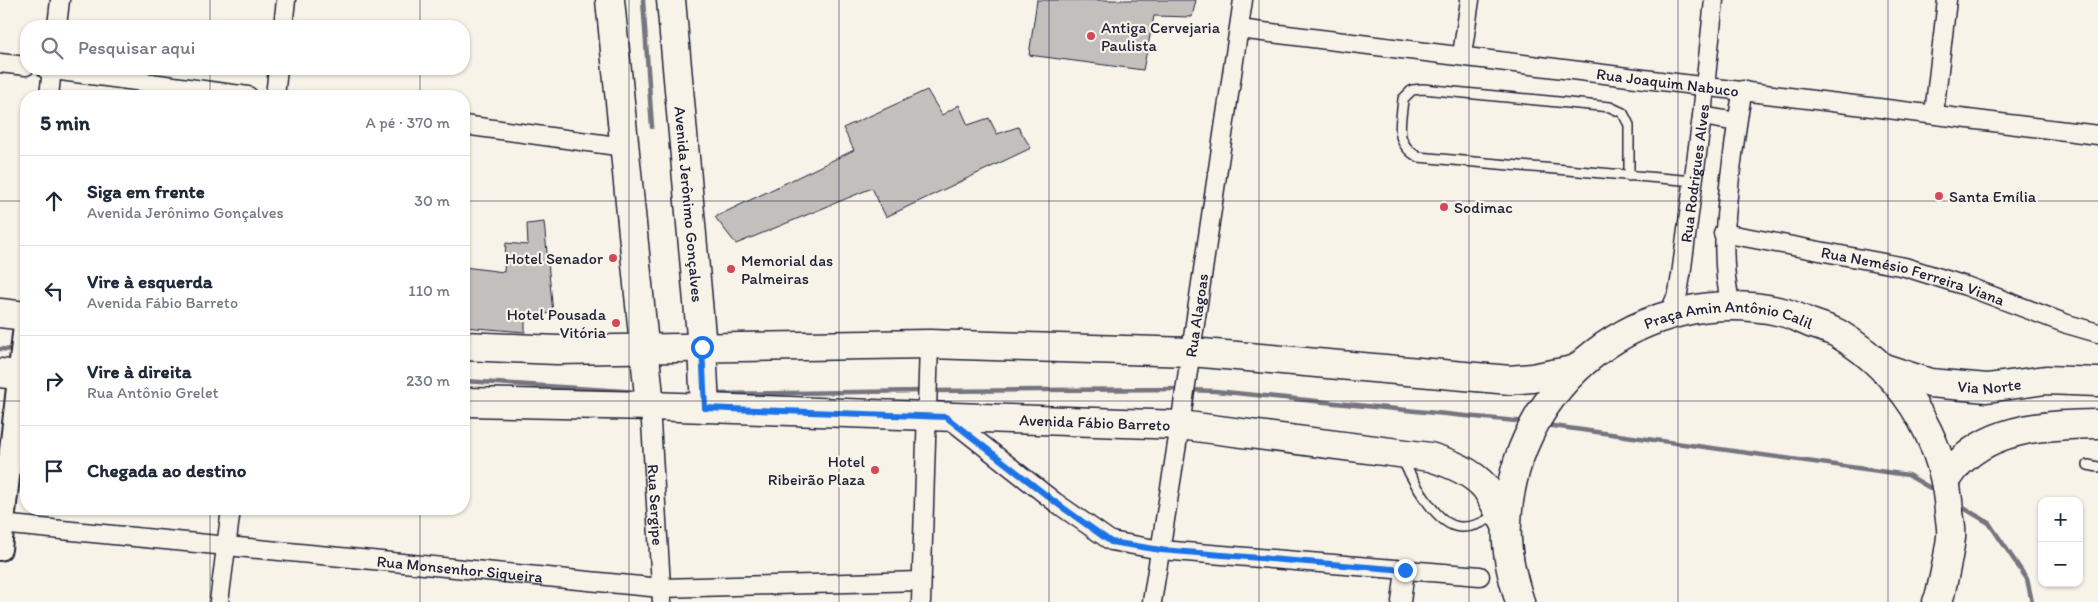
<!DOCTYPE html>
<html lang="pt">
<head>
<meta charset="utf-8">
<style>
  body { margin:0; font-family:Itim,sans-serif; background:#f6f6f7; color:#1f2937 }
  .controls { position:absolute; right:15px; bottom:15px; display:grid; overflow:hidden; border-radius:10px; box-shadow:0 1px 4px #0004 }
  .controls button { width:45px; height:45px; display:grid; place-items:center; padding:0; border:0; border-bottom:1px solid #e0e1e3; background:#fff; color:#1f2937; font:25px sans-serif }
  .stop { position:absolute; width:15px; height:15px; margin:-11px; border:4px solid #1a73e8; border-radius:50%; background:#fff }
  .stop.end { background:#1a73e8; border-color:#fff; box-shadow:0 1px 5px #0008 }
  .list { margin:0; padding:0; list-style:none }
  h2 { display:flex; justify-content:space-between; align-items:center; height:65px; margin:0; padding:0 20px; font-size:21px }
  h2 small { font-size:16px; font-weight:400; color:#747a83 }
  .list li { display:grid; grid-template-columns:32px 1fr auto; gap:15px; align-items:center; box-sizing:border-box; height:90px; padding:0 20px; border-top:1px solid #e0e1e3 }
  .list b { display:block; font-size:19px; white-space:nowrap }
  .list p { margin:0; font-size:16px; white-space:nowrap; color:#747a83 }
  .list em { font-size:16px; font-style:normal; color:#747a83 }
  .icon { flex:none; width:28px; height:28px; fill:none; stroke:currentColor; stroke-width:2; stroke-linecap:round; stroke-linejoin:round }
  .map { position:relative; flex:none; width:2098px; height:602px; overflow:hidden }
  .search { position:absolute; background:#fff; box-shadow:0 1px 4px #0004; left:20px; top:20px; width:450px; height:55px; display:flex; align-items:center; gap:12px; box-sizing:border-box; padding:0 18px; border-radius:20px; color:#747a83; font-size:19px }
  .panel { position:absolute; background:#fff; box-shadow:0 1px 4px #0004; left:20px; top:90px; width:450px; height:425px; border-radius:20px }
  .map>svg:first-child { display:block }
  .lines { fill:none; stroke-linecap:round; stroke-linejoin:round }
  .stream { stroke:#76747f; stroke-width:4.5 }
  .building { fill:#c2bfbd; stroke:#22223b }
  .service-casing { stroke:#22223b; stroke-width:12 }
  .minor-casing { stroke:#22223b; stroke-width:21 }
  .tertiary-casing { stroke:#22223b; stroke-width:26 }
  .primary-casing { stroke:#22223b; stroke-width:31 }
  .service { stroke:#f7f3e8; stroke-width:9 }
  .minor { stroke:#f7f3e8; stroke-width:18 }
  .tertiary { stroke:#f7f3e8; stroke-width:22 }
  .primary { stroke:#f7f3e8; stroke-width:28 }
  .route { stroke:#1a73e8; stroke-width:6 }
  .grid { fill:none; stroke:#22223b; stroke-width:1; stroke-opacity:0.55 }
  .poi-dot { fill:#d1495b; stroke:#f7f3e8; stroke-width:2 }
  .labels { text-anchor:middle; stroke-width:4.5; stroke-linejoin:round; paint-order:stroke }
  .poi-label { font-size:16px; fill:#22223b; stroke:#f7f3e8; text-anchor:start }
  .street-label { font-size:16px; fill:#22223b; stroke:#f7f3e8 }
</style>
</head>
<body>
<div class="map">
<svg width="2098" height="602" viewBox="0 0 2098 602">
  <rect width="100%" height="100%" fill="#f7f3e8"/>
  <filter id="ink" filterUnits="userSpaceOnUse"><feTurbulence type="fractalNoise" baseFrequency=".02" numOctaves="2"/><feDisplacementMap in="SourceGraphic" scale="10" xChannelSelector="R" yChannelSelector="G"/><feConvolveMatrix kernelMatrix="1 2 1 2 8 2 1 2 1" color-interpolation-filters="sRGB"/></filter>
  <g filter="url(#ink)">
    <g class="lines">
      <g class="stream">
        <path d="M643,0l9,127"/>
        <path d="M0,349l16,1"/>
        <path d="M464,381l176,11"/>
        <path d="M1190,390l25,1 311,31"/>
        <path d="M930,391l252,-2"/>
        <path d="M713,394l209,-3"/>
        <path d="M1546,425l362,50 29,17"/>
        <path d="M1957,504l32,19 38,56 5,23"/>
      </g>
    </g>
    <g class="building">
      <path d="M1037,0h159l-4,17 -38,-1 -11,54 -114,-15z"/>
      <path d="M927,90l15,25 17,-10 9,20 21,-7 8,16 21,-7 13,21 -145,69 -14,-29 -136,56 -21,-27 139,-67 -11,-22z"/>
      <path d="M544,222l9,91 -28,3v16l-61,-5v-60l40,5 2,-29 22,2 -1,-21z"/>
    </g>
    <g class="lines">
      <g class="service-casing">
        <g id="service">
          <path d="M1629,176v-51l-6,-12 -13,-6 -187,-18 -11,1 -9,9c-2,26 -10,43 15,58l276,24"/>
          <path d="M1401,457c10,20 35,69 59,70 14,1 25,-6 37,-12"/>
          <path d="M2088,465l10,2"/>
        </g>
      </g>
      <g class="minor-casing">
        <g id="minor">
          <path d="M57,26l3,-26"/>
          <path d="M283,26l3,-26"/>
          <path id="s1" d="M1239,29l859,106"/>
          <path d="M1462,55l8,-55"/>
          <path d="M0,63l26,3"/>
          <path d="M46,69l202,27"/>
          <path d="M49,96l3,-27"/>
          <path d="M275,96l3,-27"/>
          <path d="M1934,114l13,-114"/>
          <path d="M1702,116l35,6"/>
          <path d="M464,125l160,22"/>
          <path id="s2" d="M1723,233l182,34 61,19 101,38 31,9"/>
          <path d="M1731,306c-11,-47 -6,-82 -1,-129 4,-29 7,-58 13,-87"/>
          <path id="s3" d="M1668,315l10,-22 3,-18 21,-159 12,-116"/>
          <path id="s4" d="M650,406l12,196"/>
          <path d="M947,417l108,85 56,39 50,9 319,26"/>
          <path id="s5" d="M0,524l661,64 260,-7"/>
          <path d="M219,602l12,-93"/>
          <path d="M921,602l8,-258"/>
          <path id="s6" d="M1152,602l28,-177 63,-425"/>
          <path d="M1401,602l4,-32"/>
        </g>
      </g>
      <g class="tertiary-casing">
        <path id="tertiary" d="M0,549l26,-233"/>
      </g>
      <g class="primary-casing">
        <g id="primary">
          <path d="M610,0l40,406"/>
          <path id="s7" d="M671,0l31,347 3,61"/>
          <path d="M0,313l26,3"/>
          <path d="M464,346l93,4 372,-6 262,8 319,28 22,-2 41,-8"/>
          <path id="s8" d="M1884,368l46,15 57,5 59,-8 52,2"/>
          <path d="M0,373l26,3"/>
          <path id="s9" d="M464,402l186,4 530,19 250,32c20,6 41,14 55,30 8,11 14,26 21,38"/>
          <path d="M1946,480c5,-6 9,-13 14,-18 36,-36 91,-37 138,-38"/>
          <path id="s10" d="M1520,602c-8,-25 -15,-52 -13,-79 6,-140 137,-243 275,-211 9,2 19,7 28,11 9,3 19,6 27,10 35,21 65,51 85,87 16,29 25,58 27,92 1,8 3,17 2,25 -2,19 -7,39 -11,58l-3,7"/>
        </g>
      </g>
      <use href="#service" class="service"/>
      <use href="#minor" class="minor"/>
      <use href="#tertiary" class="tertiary"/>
      <use href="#primary" class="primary"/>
    </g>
  </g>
  <g class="lines" filter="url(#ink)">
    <path class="route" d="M702,347l3,61 241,9 109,85 56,40 50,8 244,20"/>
  </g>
  <path class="grid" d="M210,0v26M420,0v26M629,0v602M839,0v602M1049,0v602M1259,0v602M1469,0v602M1678,0v602M1888,0v602M210,69v27M420,69v27M0,201h26M464,201h1634M0,401h26M464,401h1634M210,509v93M420,509v93"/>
  <g class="poi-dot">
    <circle cx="1091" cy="36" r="5"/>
    <circle cx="1939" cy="196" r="5"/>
    <circle cx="1444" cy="207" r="5"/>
    <circle cx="613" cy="258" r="5"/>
    <circle cx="731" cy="269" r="5"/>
    <circle cx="616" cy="323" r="5"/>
    <circle cx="875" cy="470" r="5"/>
  </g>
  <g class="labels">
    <g class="poi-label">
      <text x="1101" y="33">Antiga Cervejaria<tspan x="1101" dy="18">Paulista</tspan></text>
      <text x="1949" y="202">Santa Emília</text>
      <text x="1454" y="213">Sodimac</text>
      <text x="603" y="264" text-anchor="end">Hotel Senador</text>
      <text x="741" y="266">Memorial das<tspan x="741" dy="18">Palmeiras</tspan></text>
      <text x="606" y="320" text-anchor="end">Hotel Pousada<tspan x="606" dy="18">Vitória</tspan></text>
      <text x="865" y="467" text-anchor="end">Hotel<tspan x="865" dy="18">Ribeirão Plaza</tspan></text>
    </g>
    <g class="street-label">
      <text dy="6" stroke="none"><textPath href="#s1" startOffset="432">Rua Joaquim Nabuco</textPath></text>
      <text dy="6" stroke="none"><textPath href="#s3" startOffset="145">Rua Rodrigues Alves</textPath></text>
      <text dy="6" stroke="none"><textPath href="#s7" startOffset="205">Avenida Jerônimo Gonçalves</textPath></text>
      <text dy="6" stroke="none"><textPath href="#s2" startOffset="195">Rua Nemésio Ferreira Viana</textPath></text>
      <text dy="6" stroke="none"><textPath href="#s6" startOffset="290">Rua Alagoas</textPath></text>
      <text dy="6" stroke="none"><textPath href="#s10" startOffset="422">Praça Amin Antônio Calil</textPath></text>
      <text dy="6" stroke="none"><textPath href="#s8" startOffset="108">Via Norte</textPath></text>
      <text dy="6" stroke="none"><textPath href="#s9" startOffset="631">Avenida Fábio Barreto</textPath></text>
      <text dy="6" stroke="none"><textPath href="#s4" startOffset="99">Rua Sergipe</textPath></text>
      <text dy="6" stroke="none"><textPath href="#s5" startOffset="462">Rua Monsenhor Siqueira</textPath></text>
    </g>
  </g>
</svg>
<div class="controls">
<button>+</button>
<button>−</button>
</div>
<div class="stop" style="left:702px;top:347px"></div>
<div class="stop end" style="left:1405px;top:570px"></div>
<div class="search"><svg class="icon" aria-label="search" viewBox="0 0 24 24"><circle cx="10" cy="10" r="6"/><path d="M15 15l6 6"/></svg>Pesquisar aqui</div>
<section class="panel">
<h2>5 min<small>A pé · 370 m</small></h2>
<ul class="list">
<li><svg class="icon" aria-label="ahead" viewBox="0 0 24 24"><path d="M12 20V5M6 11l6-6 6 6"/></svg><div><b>Siga em frente</b><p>Avenida Jerônimo Gonçalves</p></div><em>30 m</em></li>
<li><svg class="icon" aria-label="left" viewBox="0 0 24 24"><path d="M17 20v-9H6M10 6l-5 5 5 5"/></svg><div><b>Vire à esquerda</b><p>Avenida Fábio Barreto</p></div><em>110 m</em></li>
<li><svg class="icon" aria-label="right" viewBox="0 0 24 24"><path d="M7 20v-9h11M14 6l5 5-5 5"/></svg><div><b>Vire à direita</b><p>Rua Antônio Grelet</p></div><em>230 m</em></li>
<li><svg class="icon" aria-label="arrive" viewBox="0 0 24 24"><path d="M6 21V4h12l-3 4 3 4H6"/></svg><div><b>Chegada ao destino</b></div></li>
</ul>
</section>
</div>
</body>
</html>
